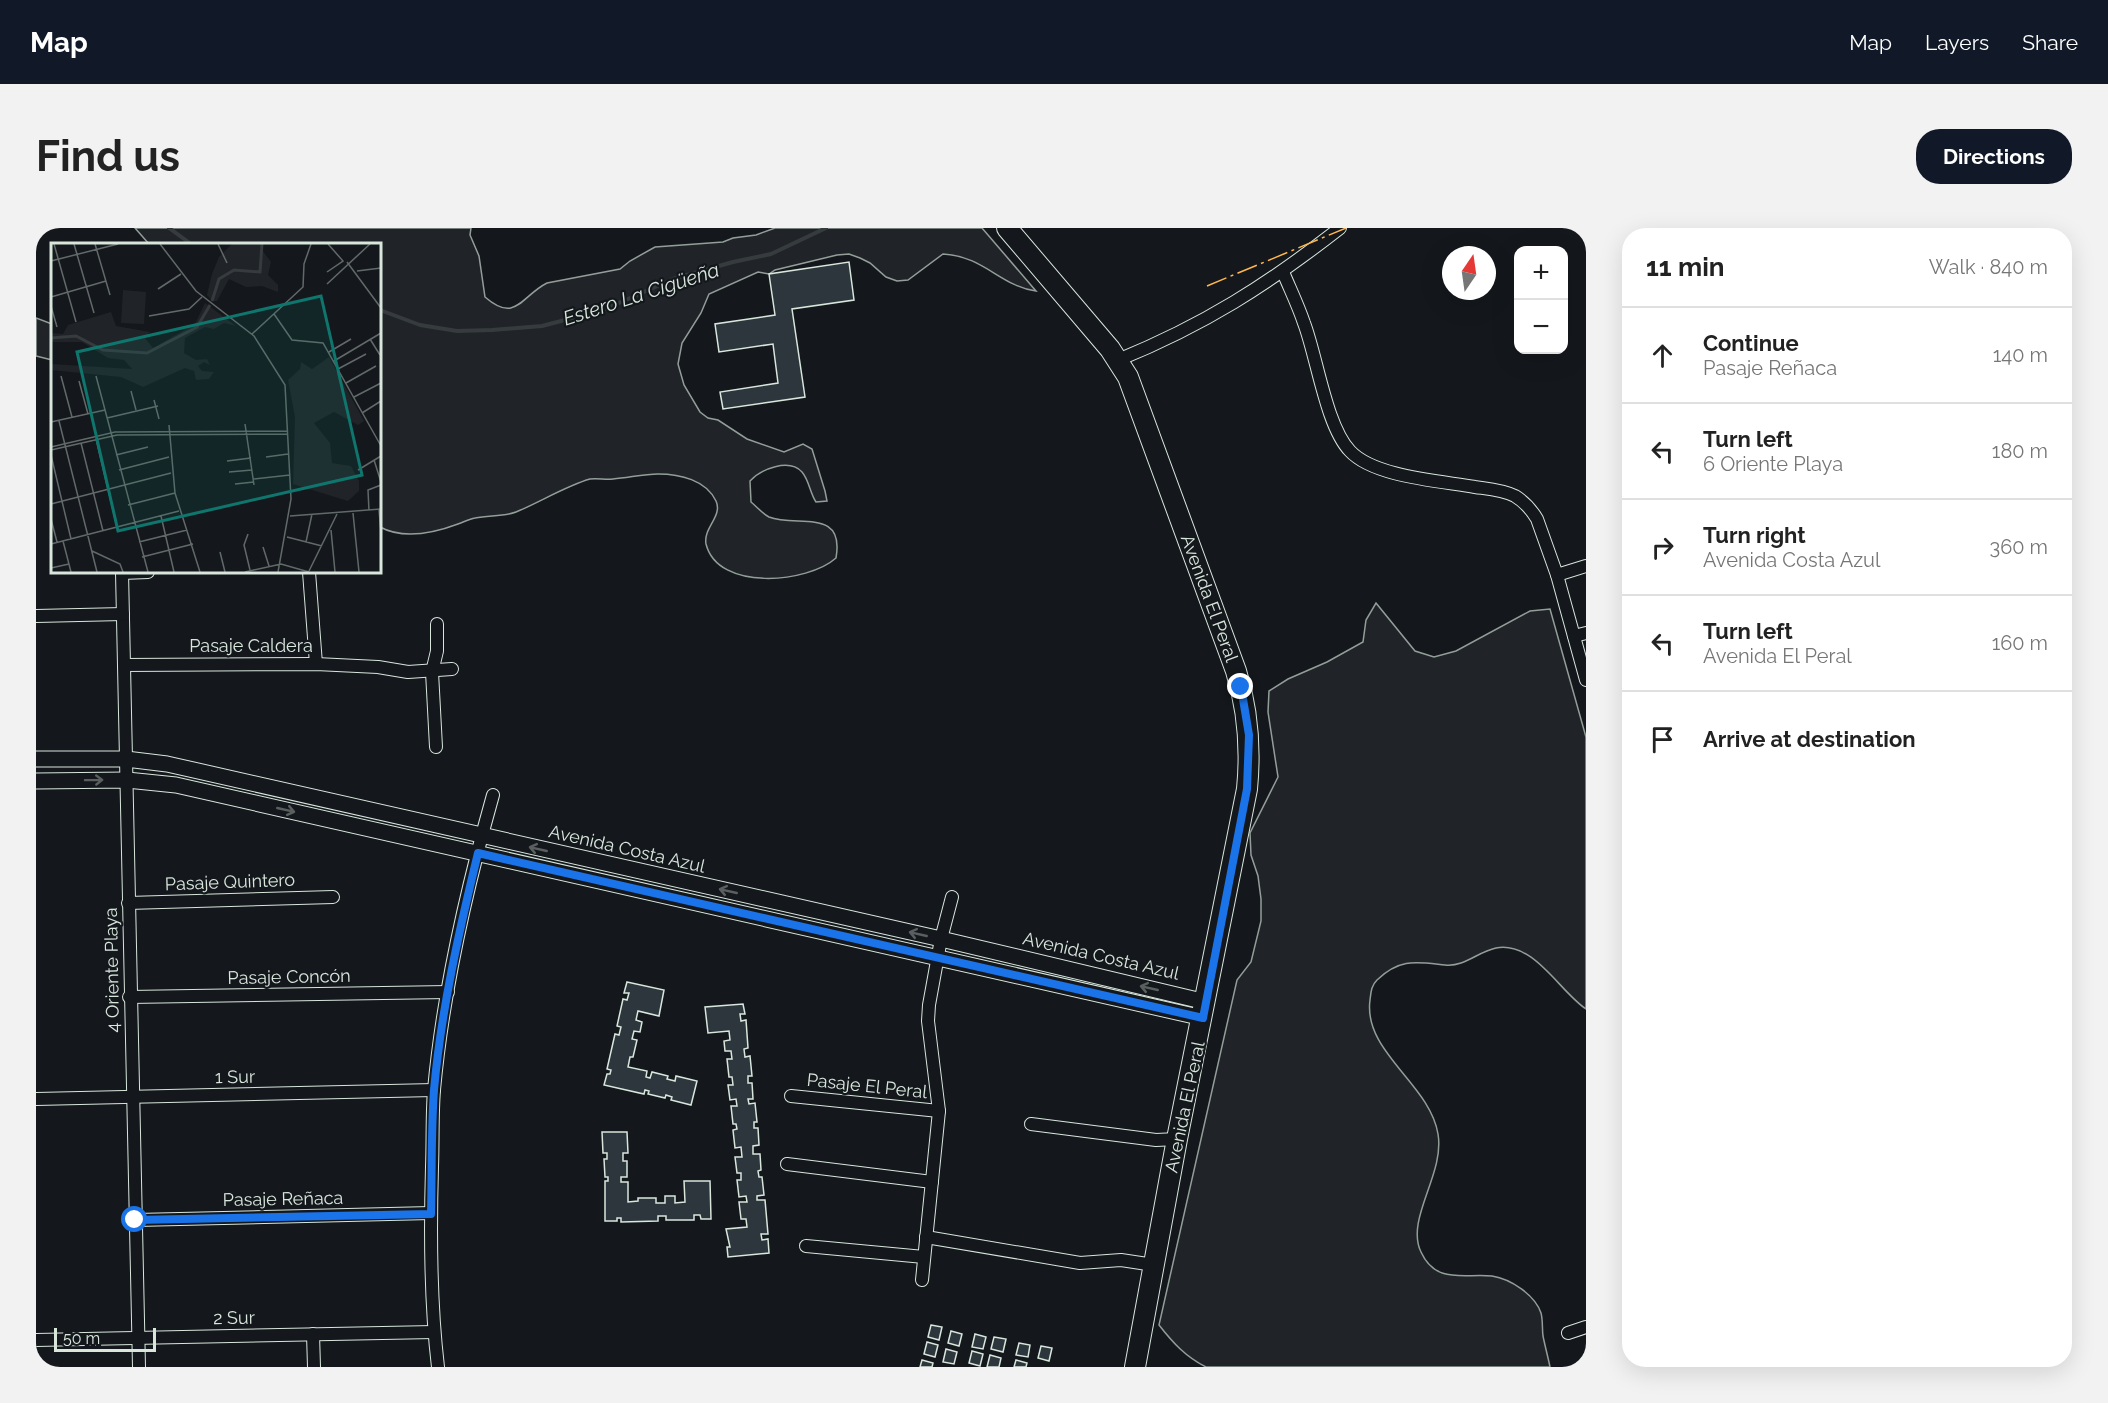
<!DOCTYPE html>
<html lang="en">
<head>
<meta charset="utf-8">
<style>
  body { margin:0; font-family:Raleway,sans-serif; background:#f2f2f2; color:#222 }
  .controls { position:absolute; right:18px; top:18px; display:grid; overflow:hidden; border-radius:12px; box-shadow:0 6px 24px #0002 }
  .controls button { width:54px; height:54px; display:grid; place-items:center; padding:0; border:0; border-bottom:2px solid #e0e0e0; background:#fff; color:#222; font:30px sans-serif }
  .compass { position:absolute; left:1406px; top:18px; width:54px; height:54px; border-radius:50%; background:#fff; box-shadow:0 6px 24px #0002; rotate:13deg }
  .scale { position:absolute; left:18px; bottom:15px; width:102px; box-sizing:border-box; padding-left:6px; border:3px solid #d8e6dc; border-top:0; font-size:16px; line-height:21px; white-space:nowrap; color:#d8e6dc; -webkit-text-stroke:4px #14181c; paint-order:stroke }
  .stop { position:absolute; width:18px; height:18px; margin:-14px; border:4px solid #1a73e8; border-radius:50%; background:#fff }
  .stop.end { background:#1a73e8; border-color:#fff; box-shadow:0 2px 6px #0008 }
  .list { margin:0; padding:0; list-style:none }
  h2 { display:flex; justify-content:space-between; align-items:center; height:78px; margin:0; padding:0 24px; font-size:26px }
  h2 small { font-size:20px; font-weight:400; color:#767676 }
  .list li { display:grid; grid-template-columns:39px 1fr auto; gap:18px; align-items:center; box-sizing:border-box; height:96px; padding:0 24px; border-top:2px solid #e0e0e0 }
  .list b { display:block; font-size:22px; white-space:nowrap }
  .list p { margin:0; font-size:20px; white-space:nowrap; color:#767676 }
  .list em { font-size:20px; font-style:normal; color:#767676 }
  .icon { flex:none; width:33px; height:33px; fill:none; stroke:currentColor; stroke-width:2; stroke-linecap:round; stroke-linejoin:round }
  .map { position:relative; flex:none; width:1550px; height:1139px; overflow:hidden; border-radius:24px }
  header { display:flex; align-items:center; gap:36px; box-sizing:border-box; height:84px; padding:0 30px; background:#111827; color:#fff }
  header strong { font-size:28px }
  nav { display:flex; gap:33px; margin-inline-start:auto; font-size:21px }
  .intro { display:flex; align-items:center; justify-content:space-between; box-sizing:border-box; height:144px; padding:0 36px }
  h1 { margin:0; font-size:42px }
  .button { padding:15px 27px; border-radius:24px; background:#111827; color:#fff; font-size:21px; font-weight:700 }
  main { display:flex; gap:36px; padding:0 36px }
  aside { flex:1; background:#fff; border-radius:24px; box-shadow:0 6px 24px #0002 }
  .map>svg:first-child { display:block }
  .green { fill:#202428; stroke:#939e99; stroke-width:1.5 }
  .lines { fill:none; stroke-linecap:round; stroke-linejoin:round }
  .stream { stroke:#363b3e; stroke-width:4 }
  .building { fill:#2c363c; stroke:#d8e6dc; stroke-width:1.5 }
  .minor-casing { stroke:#d8e6dc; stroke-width:14 }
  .tertiary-casing { stroke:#d8e6dc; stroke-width:17 }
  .primary-casing { stroke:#d8e6dc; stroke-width:22 }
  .minor { stroke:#14181c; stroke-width:12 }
  .tertiary { stroke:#14181c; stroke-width:15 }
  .primary { stroke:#14181c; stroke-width:20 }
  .power { stroke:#ffb74d; stroke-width:1.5; stroke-dasharray:21 4.5 3 4.5; stroke-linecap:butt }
  .oneway { stroke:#59605f }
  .route { stroke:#1a73e8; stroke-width:8 }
  .labels { text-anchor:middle; stroke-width:4.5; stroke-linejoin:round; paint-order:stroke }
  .street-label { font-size:18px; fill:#d8e6dc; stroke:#14181c }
  .water-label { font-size:20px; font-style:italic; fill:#d8e6dc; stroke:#14181c }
  .inset-river { fill:none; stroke:#363b3e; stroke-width:3 }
  .inset-road { fill:none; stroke:#626a69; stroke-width:1.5 }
  .view { fill:#0f766e; fill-opacity:0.15; stroke:#0f766e; stroke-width:3 }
  .inset-edge { fill:none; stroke:#d8e6dc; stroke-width:3 }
</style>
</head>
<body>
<header>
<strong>Map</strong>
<nav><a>Map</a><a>Layers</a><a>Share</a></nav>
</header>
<div class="intro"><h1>Find us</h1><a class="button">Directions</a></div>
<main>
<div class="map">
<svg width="1550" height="1139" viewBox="0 0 1550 1139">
  <rect width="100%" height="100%" fill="#14181c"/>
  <g class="green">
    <path d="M99,0h336l-1,7 9,21 6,41c31,27 36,-1 62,-14l73,-14 10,-8 25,-14 68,-5 10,-4 23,-3 19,-7h207l54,63c-36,-5 -52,-35 -93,-37l-35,26 -11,1 -11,-4 -16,-14 -10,-5 -11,-4 -12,1 -62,15 -6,4 -11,-2 -49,22 -8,19 -19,30 -4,21 6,21 16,27 8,6 10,2 29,19 37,13 19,-8 9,5 13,42 2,10 -11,1c-6,-9 -7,-22 -14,-30 -13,-14 -41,-3 -52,9l1,21c6,5 12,12 18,15 28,11 76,-10 67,41 -28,25 -118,34 -130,-14 -3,-16 17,-28 10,-43 -10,-21 -36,-27 -58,-27 -15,0 -30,4 -45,5 -7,1 -15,-1 -23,0 -22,6 -52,24 -74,33 -13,5 -27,3 -41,6 -6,1 -11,4 -17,6 -24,9 -54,16 -78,3v-283h-231z"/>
    <path d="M0,90l16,6v36l-16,-4z"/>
    <path d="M1340,375l39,48 19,6 22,-6 74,-40 20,-2 36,128v272c-27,-18 -52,-68 -90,-61 -19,4 -31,19 -51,17 -29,-3 -45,-7 -68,15 -6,6 -6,12 -7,20 -7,52 60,84 68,134 7,40 -33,85 -17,118 15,33 44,21 71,24 19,3 43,19 49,37 2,7 1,16 2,23 2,10 5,21 7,31h-344c-20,-10 -33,-24 -47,-42l78,-345 14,-18 10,-41v-22l-3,-23 -7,-21 -1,-22 28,-56 -10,-65 1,-21 19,-12 39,-17 36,-20 3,-22z"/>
  </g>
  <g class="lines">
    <g class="stream">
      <path d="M133,0l22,16"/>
      <path d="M344,82l40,15 37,6 35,-1 50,-4 61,-16 70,-31 60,-17 38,-8 55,-26"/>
    </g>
  </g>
  <g class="building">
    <path d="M813,34l5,38 -62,9 13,88 -82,12 -3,-17 58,-9 -5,-39 -54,8 -4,-28 60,-9 -6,-41z"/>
    <path d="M591,754l37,8 -5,26 -21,-5 -2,9 6,2 -2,10 -6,-1 -2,8 5,1 -4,17h-3l-2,10 19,4 -1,6 4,1 2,-6 16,4 -1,3 8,2 1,-5 21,5 -6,24 -20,-5 1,-3 -6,-2 -1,3 -17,-4 1,-3 -4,-1 -1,4 -40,-9 3,-11h3l1,-4 -4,-1 8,-35 4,1 2,-8 -4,-1 6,-27 4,1 2,-7h-5z"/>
    <path d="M707,776l2,10h-5l1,7 5,-1 2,28 -4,1 1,8 5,-1 2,20h-4v7h4l1,16h-5l1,5 6,-1 2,19h-3v6h4l1,17 -6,1v8h7l1,16 -3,1 1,6h3l2,18 -7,1v4h8l3,34h-7l1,6 6,-1 1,14 -41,4 -1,-10h3l-4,-18 21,-2 -1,-8h-5l-2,-17h8l-1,-6 -7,1 -2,-17h4v-7h-4l-2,-16h7l-1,-10 -6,1 -2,-18 4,-1 -1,-5h-3l-2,-18h6l-1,-7 -6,1 -2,-15h5l-1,-8h-3l-2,-18h5l-1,-8h-6l-1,-10 6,-1 -1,-9 -21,2 -3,-26z"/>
    <path d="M566,904h25l1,21h-5v8h4v16h-6v5h7v20l10,-1v-3h18v5h9v-7h10v7l10,-1 -1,-21h26l1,38h-10l-1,-4h-6v5h-28v-4h-8v5l-37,1v-4h-4v3h-12v-40h3v-4h-3l-1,-18h3v-6h-4z"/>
    <path d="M895,1097l11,2 -3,13 -11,-3z"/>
    <path d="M915,1103l11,3 -3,12 -11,-3z"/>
    <path d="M939,1106l11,3 -3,12 -11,-2z"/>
    <path d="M958,1109l12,2 -3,13 -12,-3z"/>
    <path d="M891,1114l11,3 -3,12 -11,-3z"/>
    <path d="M983,1115l11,2 -2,12 -12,-2z"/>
    <path d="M1005,1118l11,2 -3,13 -11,-3z"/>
    <path d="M910,1121l11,3 -3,12 -11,-2z"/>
    <path d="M936,1123l11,3 -3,12 -11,-3z"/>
    <path d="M954,1127l11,3 -2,9h-12z"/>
    <path d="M886,1132l11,3 -1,4h-12z"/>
    <path d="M980,1132l11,3 -1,4h-12z"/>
  </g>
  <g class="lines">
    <g class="minor-casing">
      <g id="minor">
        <path d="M1247,44c7,17 15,33 21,51 13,34 22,103 46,128 24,26 91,30 125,36 14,2 28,3 40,9 10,6 16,13 22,23l20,56 29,105"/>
        <path d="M1082,132c86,-35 149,-75 222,-132"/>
        <path d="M86,344l17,795"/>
        <path d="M273,344l7,92"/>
        <path d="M86,345l26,-1"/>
        <path d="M1521,347l29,-9"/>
        <path d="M0,388l87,-2"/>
        <path d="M1538,408l12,-3"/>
        <path d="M88,437l192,-1 62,3 30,5 44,-3"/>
        <path d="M400,519l-4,-75 5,-21v-27"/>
        <path d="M92,675l205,-6"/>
        <path d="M93,769l319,-5"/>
        <path d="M755,868l148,15"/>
        <path d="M0,871l398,-9"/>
        <path d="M995,896l125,16 21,-1"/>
        <path d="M751,936l145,18"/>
        <path d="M100,992l295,-7"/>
        <path d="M890,1009l154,26 41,-3 33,5"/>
        <path d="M770,1018l118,11"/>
        <path d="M886,1052l17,-169 -11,-90 1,-16 12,-66 11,-42"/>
        <path d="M1532,1105l18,-6"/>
        <path d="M277,1106l1,33"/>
        <path d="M0,1112l398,-8"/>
        <path d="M402,1139c-8,-67 -8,-133 -6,-200 1,-26 0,-52 2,-77 9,-100 32,-199 59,-295"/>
      </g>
    </g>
    <g class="tertiary-casing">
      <g id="tertiary">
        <path d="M0,531h90l41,5 774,175 265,63"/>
        <path d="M0,553l91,-1 49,5 1027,233"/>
      </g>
    </g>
    <g class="primary-casing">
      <g id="primary">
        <path id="s1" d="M971,0l103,121 18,28 108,294c12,39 15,77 11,118l-70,350 -42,228"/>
      </g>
    </g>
    <use href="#minor" class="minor"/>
    <use href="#tertiary" class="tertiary"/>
    <use href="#primary" class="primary"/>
    <path class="power" d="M1171,58l139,-58"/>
  </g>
  <defs><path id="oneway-shaft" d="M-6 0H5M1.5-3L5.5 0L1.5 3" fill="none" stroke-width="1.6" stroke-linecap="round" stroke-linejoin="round" transform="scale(1.5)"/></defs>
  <g class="oneway">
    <use href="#oneway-shaft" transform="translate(58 552) rotate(-1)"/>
    <use href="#oneway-shaft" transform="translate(250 582) rotate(13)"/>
    <use href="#oneway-shaft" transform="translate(502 621) rotate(-167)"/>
    <use href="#oneway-shaft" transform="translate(692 663) rotate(-167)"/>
    <use href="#oneway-shaft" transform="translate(882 706) rotate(-167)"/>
    <use href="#oneway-shaft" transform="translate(1113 760) rotate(-167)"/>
  </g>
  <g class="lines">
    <path class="route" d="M99,992l296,-6c1,-41 0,-83 3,-124 7,-79 25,-159 44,-237l725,165 44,-229 2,-54 -8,-48"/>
  </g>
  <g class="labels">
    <g class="street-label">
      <text dy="6" stroke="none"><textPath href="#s1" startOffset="428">Avenida El Peral</textPath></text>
      <text x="215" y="424">Pasaje Caldera</text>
      <text transform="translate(591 621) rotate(13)" y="6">Avenida Costa Azul</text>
      <text transform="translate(194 654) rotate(-2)" y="6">Pasaje Quintero</text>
      <text transform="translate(1065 728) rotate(13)" y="6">Avenida Costa Azul</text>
      <text transform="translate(76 742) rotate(-91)" y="6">4 Oriente Playa</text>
      <text transform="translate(253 749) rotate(-1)" y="6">Pasaje Concón</text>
      <text transform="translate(199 849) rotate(-1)" y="6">1 Sur</text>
      <text transform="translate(831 858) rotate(6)" y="6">Pasaje El Peral</text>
      <text transform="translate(1149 879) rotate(-78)" y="6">Avenida El Peral</text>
      <text transform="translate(247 971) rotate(-1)" y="6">Pasaje Reñaca</text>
      <text transform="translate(198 1090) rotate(-1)" y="6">2 Sur</text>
    </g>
    <g class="water-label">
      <text transform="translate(605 66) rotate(-18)" y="7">Estero La Cigüeña</text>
    </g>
  </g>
  <g transform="translate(15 15)">
    <rect width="330" height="330" fill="#14181c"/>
    <path d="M181,1h31l-1,6 9,12 -3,13 10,10v7l-16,-6 -16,1 -17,-8 -12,22h-5l-5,-6 5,-21 7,-17zM72,47l23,2 -2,32 -23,-1zM154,60l31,23 -12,-3 -10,6 -9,-2 -20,11 -1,15 12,7 11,-1 3,6 -6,-3 -6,4 4,5 12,1 -5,7 -13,1 -2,-9 -9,-3 -42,19 -22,-10 -70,-7v-6l81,5 -8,-9 -16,-2 -26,-16h-31v-9l12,1 5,-9 43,-13 5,14 34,6 -5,6 8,10 42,-24zM278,114l35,64 -6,4 -24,-13 -20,11 16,20 2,20 19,3 8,15v10l-11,10 -55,-17 2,-67 -7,-37 12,-11 1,-7 11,7z" fill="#202428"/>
    <path class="inset-river" d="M161,58l7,-22 15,-9 26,2 2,-28M0,95l25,-2 27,14 44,3 50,-26 13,-22"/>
    <path class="inset-road" d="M3,1l22,78M23,1l20,69M44,1l15,51M109,1l36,47 58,45 31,49 6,114 -13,73M167,1l9,19M0,18l67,-17M296,19l34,46M306,28l24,-3M276,29l16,-11 -15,-17M276,41l43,-40M107,46l23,-15M0,54l55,-16M0,63l6,21M223,71l18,26 31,3 58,103M98,73l40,-7 13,-12M201,91l51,-47 1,-23 7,-20M319,96l10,16M278,109l22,-13M283,118l47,-28M287,126l28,-15M10,133l11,41M45,133l52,196M28,138l9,33M295,140l30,-17M80,148l5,19M303,154l27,-14M103,157l5,19M311,170l19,-12M56,175l51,-12M8,178l38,151M0,179l54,-12M194,181l9,61M118,182l6,68 25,79M45,196l21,88M30,200l22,88M0,204l64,-15 172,-1M0,207l66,-15 170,-1M0,212l20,84M65,212l32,-8M215,214l22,-3M323,217l7,22M176,218l24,-3M68,227l50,-13M307,227l23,-14M178,229l23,-2M202,236l37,-4M184,241l19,-2M0,261l120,-31M77,262l47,-12M328,267l2,22M318,268l-1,-21 13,-5M302,270l6,59M110,273l13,56M239,273l91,-7M0,276l6,23M280,287l4,42M197,291l-4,11 6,25M236,294l35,9M12,298l8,31M88,299l48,-12M255,299l6,-28M0,301l128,-33M212,304l6,19M41,308l28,13 3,8M169,309l5,20M91,314l51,-13M0,325l18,-4M258,328l28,-57M194,329l36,-8 28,8"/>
    <path class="view" d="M270,53l41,179 -244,56 -41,-179z"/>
    <rect width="330" height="330" class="inset-edge"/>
  </g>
</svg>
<div class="controls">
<button>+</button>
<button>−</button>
</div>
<svg class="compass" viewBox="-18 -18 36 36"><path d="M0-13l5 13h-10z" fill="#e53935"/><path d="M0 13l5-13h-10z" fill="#767676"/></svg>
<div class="scale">50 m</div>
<div class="stop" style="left:99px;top:992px"></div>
<div class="stop end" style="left:1205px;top:459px"></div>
</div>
<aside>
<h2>11 min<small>Walk · 840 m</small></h2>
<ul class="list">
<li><svg class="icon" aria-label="ahead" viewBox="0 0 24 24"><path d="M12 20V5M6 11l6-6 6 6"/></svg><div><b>Continue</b><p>Pasaje Reñaca</p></div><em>140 m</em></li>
<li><svg class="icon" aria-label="left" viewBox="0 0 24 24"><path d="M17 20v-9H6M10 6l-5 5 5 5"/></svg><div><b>Turn left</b><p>6 Oriente Playa</p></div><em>180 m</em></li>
<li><svg class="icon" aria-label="right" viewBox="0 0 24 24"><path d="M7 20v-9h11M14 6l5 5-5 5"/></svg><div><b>Turn right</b><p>Avenida Costa Azul</p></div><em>360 m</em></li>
<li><svg class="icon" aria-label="left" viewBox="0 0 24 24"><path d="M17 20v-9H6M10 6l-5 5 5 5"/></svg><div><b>Turn left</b><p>Avenida El Peral</p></div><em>160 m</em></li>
<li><svg class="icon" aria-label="arrive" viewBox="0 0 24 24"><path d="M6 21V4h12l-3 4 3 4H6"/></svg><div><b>Arrive at destination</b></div></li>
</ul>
</aside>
</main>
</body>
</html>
